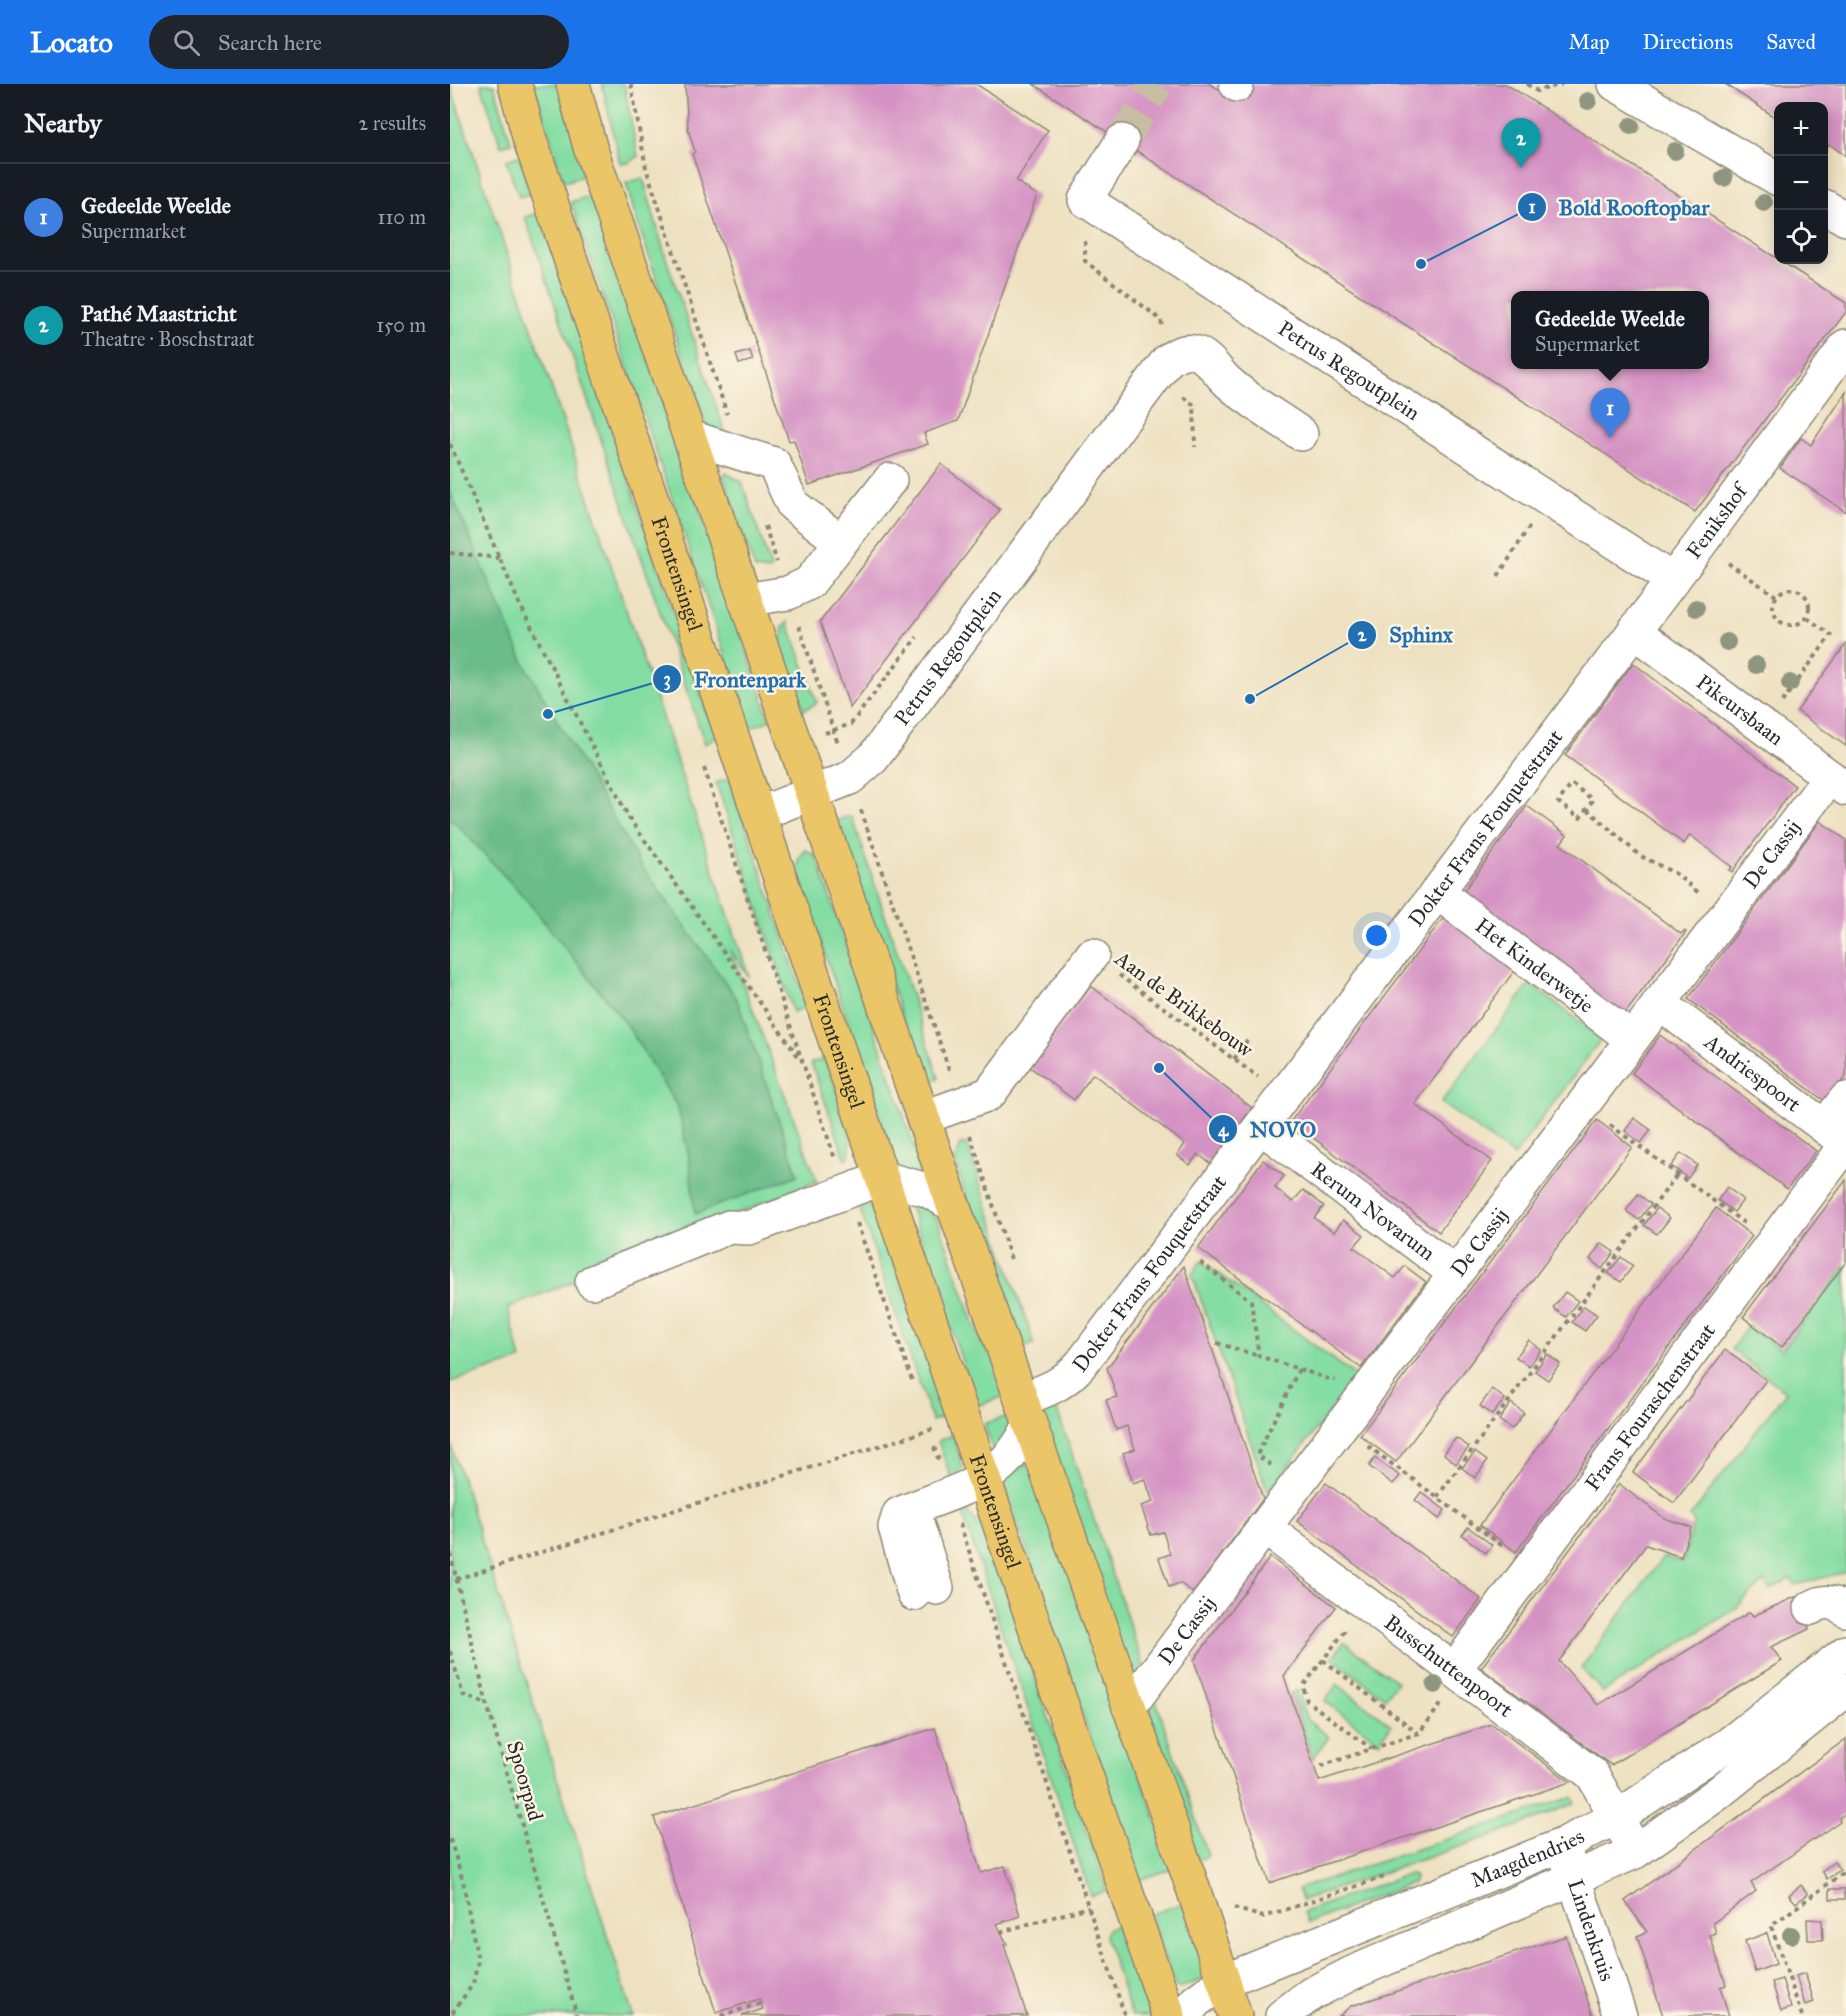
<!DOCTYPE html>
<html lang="en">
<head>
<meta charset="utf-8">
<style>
  body { margin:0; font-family:"IM FELL Great Primer",serif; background:#20242c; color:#f1f3f6 }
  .controls { position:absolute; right:18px; top:18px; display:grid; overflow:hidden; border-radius:12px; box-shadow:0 3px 15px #0003 }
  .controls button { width:54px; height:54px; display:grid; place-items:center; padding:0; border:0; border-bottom:2px solid #363941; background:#171b24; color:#f1f3f6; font:30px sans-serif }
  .you { position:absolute; left:927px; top:852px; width:21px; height:21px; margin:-15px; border:4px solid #fff; border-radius:50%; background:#1a73e8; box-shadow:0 0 0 9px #1a73e833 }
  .badge { display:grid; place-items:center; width:39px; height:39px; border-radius:50%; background:#1a73e8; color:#fff; font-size:20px; font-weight:700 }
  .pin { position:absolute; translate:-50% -50px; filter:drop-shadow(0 2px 3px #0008) }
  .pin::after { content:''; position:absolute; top:32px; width:21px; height:18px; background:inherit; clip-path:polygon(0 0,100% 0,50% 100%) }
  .popup { position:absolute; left:1061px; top:207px; width:198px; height:78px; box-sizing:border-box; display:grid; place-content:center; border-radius:12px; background:#171b24; filter:drop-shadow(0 2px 4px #0005); font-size:20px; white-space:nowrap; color:#9ea1a6 }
  .popup b { font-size:22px; color:#f1f3f6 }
  .popup::after { content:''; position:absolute; left:50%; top:100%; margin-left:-12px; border:12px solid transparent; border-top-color:#171b24 }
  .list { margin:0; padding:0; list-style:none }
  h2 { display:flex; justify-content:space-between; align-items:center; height:78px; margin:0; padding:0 24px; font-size:26px }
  h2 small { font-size:20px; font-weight:400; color:#9ea1a6 }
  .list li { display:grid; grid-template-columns:39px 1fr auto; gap:18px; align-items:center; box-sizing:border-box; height:108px; padding:0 24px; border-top:2px solid #363941 }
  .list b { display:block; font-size:22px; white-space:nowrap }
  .list p { margin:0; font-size:20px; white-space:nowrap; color:#9ea1a6 }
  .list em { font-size:20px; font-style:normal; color:#9ea1a6 }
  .icon { flex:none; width:33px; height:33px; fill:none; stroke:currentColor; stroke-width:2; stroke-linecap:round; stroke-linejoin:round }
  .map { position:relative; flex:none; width:1396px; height:1932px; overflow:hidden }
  header { display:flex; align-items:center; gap:36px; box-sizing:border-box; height:84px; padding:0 30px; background:#1a73e8; color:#fff }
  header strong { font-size:28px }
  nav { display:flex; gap:33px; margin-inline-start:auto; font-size:21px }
  .search { width:420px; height:54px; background:#20242c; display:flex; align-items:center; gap:15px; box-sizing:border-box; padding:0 21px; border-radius:33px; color:#9ea1a6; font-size:22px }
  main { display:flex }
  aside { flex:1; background:#171b24 }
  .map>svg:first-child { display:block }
  .green { fill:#84dda3; stroke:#588467; stroke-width:1.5 }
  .forest { fill:#6bbc89; stroke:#4b745a; stroke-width:1.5 }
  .building { fill:#d592c4; fill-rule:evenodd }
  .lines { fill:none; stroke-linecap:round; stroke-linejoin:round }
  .minor-tunnel { stroke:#c7bda3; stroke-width:33; stroke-dasharray:33 16; stroke-linecap:butt }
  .minor-casing { stroke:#8c8676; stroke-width:36 }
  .major-casing { stroke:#8c8676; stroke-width:36 }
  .path { stroke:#8c8676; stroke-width:4; stroke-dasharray:4.5 4.5; stroke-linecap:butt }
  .minor { stroke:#fff; stroke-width:33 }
  .major { stroke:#ebc669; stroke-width:33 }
  .tree { fill:#8f967f }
  .labels { text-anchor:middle; stroke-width:5; stroke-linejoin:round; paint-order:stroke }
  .street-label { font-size:21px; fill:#2b2b2b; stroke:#fcf5e5 }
  .leader { fill:none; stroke:#1f6fb2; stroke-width:2 }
  .callout-dot { fill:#1f6fb2; stroke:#fcf5e5; stroke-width:2 }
  .mark-label { font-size:18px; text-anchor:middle; font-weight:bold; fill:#fff }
  .callout-label { font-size:22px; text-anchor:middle; font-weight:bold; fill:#1f6fb2; stroke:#fcf5e5; stroke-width:5; stroke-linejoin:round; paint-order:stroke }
</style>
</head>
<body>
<header>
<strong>Locato</strong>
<div class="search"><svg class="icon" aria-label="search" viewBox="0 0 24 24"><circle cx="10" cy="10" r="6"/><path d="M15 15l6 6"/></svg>Search here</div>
<nav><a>Map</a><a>Directions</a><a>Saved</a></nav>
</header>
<main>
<aside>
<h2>Nearby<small>2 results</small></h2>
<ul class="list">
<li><span class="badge" style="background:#3f7fe0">1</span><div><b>Gedeelde Weelde</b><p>Supermarket</p></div><em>110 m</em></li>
<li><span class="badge" style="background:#0f9aa8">2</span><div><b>Pathé Maastricht</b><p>Theatre · Boschstraat</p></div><em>150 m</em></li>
</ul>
</aside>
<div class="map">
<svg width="1396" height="1932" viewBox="0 0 1396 1932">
  <rect width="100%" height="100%" fill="#fcf5e5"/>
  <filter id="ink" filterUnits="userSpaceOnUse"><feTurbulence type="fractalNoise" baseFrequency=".0167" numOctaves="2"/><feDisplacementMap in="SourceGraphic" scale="12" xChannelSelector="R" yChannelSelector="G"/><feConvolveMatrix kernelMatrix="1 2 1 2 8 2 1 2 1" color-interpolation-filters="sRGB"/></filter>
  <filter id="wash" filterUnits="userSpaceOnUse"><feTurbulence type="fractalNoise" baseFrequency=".008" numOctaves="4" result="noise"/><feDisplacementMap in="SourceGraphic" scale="24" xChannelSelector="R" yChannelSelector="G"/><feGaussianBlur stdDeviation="1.35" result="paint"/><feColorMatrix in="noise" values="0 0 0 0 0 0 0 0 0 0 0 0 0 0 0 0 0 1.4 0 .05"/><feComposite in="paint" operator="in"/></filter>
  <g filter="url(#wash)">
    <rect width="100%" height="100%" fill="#eee1c1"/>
    <g class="green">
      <path d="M0,0l299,893 -19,-28 87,232 -309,127 13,52 -71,22z"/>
      <path d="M31,0h13l17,59 -10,3z"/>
      <path d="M83,0h26l27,91 -22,7z"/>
      <path d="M152,0h22l14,73 -10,6h-8z"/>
      <path d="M69,72l13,37 -13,4 -13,-37z"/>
      <path d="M193,94l22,77 62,183 -19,-10 -3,-5 -71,-211 -8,-29z"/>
      <path d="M143,111l177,525 -20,8 -179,-526z"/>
      <path d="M89,129l177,525 -11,6 -180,-527z"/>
      <path d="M276,389l16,9 29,86 -2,3 -14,-2 -32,-94z"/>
      <path d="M338,538l29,81 -13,7 -24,-65 3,-18z"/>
      <path d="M280,694l77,229 -14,5 -77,-229z"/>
      <path d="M402,732l87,262 -15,6 -87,-264z"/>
      <path d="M355,766l11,5 107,319 -24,-1 -101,-299 1,-15z"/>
      <path d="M1080,900l72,54 -88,118 -73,-53z"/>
      <path d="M375,975c7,21 36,84 21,101l-35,-97z"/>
      <path d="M512,1059l5,2 67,199 -16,6 -62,-184v-10z"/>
      <path d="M460,1117l20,10 8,9 39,112 30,42 6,19 -36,13 -68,-203z"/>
      <path d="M414,1122h6l7,7 70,203 -15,5 -72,-212z"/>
      <path d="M751,1177l156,116 -89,115 -76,-218z"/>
      <path d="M1396,1181v307l-51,13 -4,-7 -21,12 -6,-9 -29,28 -132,83 -22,-24 82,-111 20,5 11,-40 -4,-5 96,-125 -55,-43 17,-23 34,24z"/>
      <path d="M604,1317l91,270 -13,21 -96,-285z"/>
      <path d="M570,1328l-24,48 -12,-36z"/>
      <path d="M503,1351l10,34 -12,9 -13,-37z"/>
      <path d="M0,1357l172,541 11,34h-183z"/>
      <path d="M580,1377l143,407 -34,12 -136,-400z"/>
      <path d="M517,1428l18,18 122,360 -16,6 -128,-381z"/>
      <path d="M894,1558l53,40 -12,16 -53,-40z"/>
      <path d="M887,1600l54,41 -12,17 -54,-41z"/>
      <path d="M847,1606l10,30 22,17 -16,22 -22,-66z"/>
      <path d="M703,1608l55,164 -15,6 -53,-152z"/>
      <path d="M1122,1713l3,6 -72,29 -201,68 -4,-11z"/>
      <path d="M959,1790l6,3 -2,6 -105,40 -4,-11z"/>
      <path d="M733,1819l24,75 -28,10 -4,-2 -25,-71z"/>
      <path d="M668,1841h1l31,91h-18l-27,-80 2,-7z"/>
    </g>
    <path class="forest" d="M0,407l74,172 116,201 96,133 62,178 -103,39 -6,-57 -11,-49 -51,-83 -102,-127 -75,-81z"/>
    <g id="blocks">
      <g class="building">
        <path d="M235,0h291l72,46 -32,51 21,14 -79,226 -34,12 4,11 -119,41 -15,-45 -5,1 -97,-287 3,-2 -7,-23z"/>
        <path d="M583,0h177l20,12 8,-12h268l340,219v9l-151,200zM1065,212h189v68h-188z"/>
        <path d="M1275,0h121v72l-17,-12 -3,5 -2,-1v-42h-46v13z"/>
        <path d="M300,267l3,9 -14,4 -3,-9z"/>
        <path d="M1396,308v120l-66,-44 21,-30 10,7z"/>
        <path d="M491,380l59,46 -150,198 -30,-86z"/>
        <path d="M1396,560v102l-49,-35z"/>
        <path d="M1183,579l162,123 -63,86 -3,-2 3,-3 -42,-32 -6,9 -119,-89z"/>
        <path d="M1077,722l40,29 -7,9 121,90 3,-3 2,1 -64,86 -163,-121z"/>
        <path d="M1370,737l26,19v236l-20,26 -138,-103z"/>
        <path d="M997,829l71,53 -103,138 77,57 -53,71 -148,-111z"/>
        <path d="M641,902l161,122 -41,56 -13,-10 -8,11 -13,-10 8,-11 -92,-70 -19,26 -44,-33z"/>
        <path d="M1210,951l156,116 -29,38 -155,-116z"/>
        <path d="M1184,1034l17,12 -10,13 -16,-12z"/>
        <path d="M1147,1036l35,27 -236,315 -36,-27z"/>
        <path d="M1231,1069l16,12 -9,13 -17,-12z"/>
        <path d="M813,1076l21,16 -9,12 18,14 10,-12 21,16 -10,12 20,14 9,-12 21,15 -10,12 41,31 10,-12 21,16 -65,86 -163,-120z"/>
        <path d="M1396,1096v82l-64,85 -39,-30z"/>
        <path d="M1277,1103l16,13 -9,12 -16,-12z"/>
        <path d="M1188,1110l13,10 -12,16 -13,-9z"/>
        <path d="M1207,1124l13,10 -13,16 -13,-9z"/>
        <path d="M1266,1124l36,28 -236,316 -36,-27z"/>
        <path d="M1151,1159l13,9 -12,17 -12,-10z"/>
        <path d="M1171,1173l12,9 -12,16 -13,-9z"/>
        <path d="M734,1182l79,233 -70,94 -13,-10 -11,4 -10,-29 11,-4 -7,-22 -12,3 -10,-29 12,-4 -8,-23 -12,4 -10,-30 12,-4 -8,-23 -11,4 -10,-30 11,-3 -10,-29z"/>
        <path d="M1115,1208l13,9 -12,16 -13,-9z"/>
        <path d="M1134,1222l13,9 -12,16 -13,-9z"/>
        <path d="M1079,1256l12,10 -12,16 -13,-9z"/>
        <path d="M1275,1266l41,30 -92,123 -41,-31z"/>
        <path d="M1097,1270l13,10 -12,16 -13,-9z"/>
        <path d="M1042,1305l13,10 -13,16 -12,-9z"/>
        <path d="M1061,1319l13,10 -12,16 -13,-9z"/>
        <path d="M1006,1354l13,9 -13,17 -12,-10z"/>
        <path d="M1025,1368l12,9 -12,17 -13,-10z"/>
        <path d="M925,1374l25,18 -7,8 -24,-18z"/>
        <path d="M876,1399l155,116 -28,38 -156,-116z"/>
        <path d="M1169,1400l45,34 27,9 -10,30 -35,-12 -87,116 39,44 152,-93 3,4 42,-19 22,25 -9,4 1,3 -38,18 11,14 -171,104 -130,-97z"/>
        <path d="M971,1408l24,18 -6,9 -24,-19z"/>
        <path d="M1018,1443l24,18 -6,8 -24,-18z"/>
        <path d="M820,1473l66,50 -52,69 35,105 173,-57 78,58 -301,101 -75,-223z"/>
        <path d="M485,1644l46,145 24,-7 15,50 -23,8 10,20 -3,1 23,71h-285l21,-7 -4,-10 -43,14 -62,-196z"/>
        <path d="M1396,1655v74l-7,5 1,3 -89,62 5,8 -43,32 3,11 -6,2 16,49 -6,2 9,29h-66l-26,-80 10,-4 -22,-31z"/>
        <path d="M1384,1778l6,8 -13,9 -5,-8z"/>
        <path d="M1351,1801l7,9 -12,9 -7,-8z"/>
        <rect x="1380" y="1805" width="15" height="10"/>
        <path d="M1357,1835l15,1 1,20h-15z"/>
        <path d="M1317,1849l9,31 -21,8 -10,-31z"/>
        <path d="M1116,1852l27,80h-254l12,-10z"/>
        <path d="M1355,1889l9,29 -9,3 -9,-29z"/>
        <path d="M1332,1895l9,29 -10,3 -9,-29z"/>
      </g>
    </g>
  </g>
  <g filter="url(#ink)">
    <use href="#blocks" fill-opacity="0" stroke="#8c8676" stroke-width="1.5"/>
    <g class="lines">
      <path class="minor-tunnel" d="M672,57l35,-57"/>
      <g class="minor-casing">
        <g id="minor">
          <path d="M786,0l1,1"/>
          <path d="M1165,0l163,95"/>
          <path id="s1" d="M672,57l-37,59 588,380"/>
          <path d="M1374,122l22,13"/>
          <path d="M240,353l84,27 19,41 48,37 -32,41 -21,10 -43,7"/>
          <path d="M391,458l49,-62"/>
          <path id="s2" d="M1184,547l212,158"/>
          <path id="s3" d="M309,730l91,-36 23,-20 294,-397c9,-7 18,-12 30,-8 14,6 21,20 31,29 22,20 49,35 73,52"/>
          <path id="s4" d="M987,808l195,147"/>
          <path id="s5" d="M1209,919l187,140"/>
          <path d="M475,1033l64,-23 103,-139"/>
          <path d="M1375,1042l21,-27"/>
          <path id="s6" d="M811,1043l194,146"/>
          <path d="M142,1198l137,-55 20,1 134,-50 44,12 26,15"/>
          <path id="s7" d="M571,1315c26,-8 43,-15 60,-35l619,-820 146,-198"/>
          <path d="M468,1443l19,61"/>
          <path id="s8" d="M814,1443l328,247 35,62"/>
          <path d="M464,1510l-19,-67 4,-13c55,-24 104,-29 131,-90"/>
          <path d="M1361,1524c12,-8 23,-7 35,2"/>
          <path id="s9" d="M1004,1586l392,-526"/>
          <path id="s10" d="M679,1623l701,-930"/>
          <path id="s11" d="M1117,1774l53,158"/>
          <path id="s12" d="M734,1932l12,-15 28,-20 338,-136 55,-28 113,-74 116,-91"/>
          <path d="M832,1932l29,-22 41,-21 283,-121 82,-58 129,-104"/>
        </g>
      </g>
      <g class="major-casing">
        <g id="major">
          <path id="s13" d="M65,0l14,53 455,1342 185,537"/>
          <path d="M123,0l17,63 363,1058 241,686 41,125"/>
        </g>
      </g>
      <g class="path">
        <path d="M181,0l15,84 81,246"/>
        <path d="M1077,0l10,7 25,-7"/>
        <path d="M635,157v20l76,59 1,5"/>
        <path d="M733,313l11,8 1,42"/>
        <path d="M0,360l69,159 110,215 171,241"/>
        <path d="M315,442l12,36"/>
        <path d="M0,469l50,5"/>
        <path d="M1278,479l48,33"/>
        <path d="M1048,492l32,-50"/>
        <circle cx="1341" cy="523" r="18"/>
        <path d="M349,542l39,118"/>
        <path d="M1332,618l49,-67 -25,-18"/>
        <path d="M375,649l26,-9 66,-87"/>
        <path d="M254,684l131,391"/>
        <path d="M1122,700l21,16 -13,18 -22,-16z"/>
        <path d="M1137,725l52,46 37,19 23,19"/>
        <path d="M411,726l89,263"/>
        <path d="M669,891l139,102"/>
        <path d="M784,975l15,-21"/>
        <path d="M1160,1041l134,98"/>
        <path d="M520,1051l41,124"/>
        <path d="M407,1139l56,160"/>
        <path d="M750,1178l51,39 8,55 76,25"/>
        <path d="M767,1259l42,13"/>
        <path d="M918,1362l136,101"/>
        <path d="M484,1363l6,16"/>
        <path d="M821,1381l-14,-10 42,-86"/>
        <path d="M987,1413l240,-322"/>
        <path d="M510,1440l165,492"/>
        <path d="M0,1469l37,151 90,312"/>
        <path d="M6,1495l477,-150"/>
        <path d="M895,1547l-42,55 4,15 65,48"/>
        <path d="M0,1567l13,44 24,9"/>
        <path d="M873,1576l95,73"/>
        <path d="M871,1682l98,-33 23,-30"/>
        <path d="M0,1755l13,42 15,80 -5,23 -23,32"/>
        <path d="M784,1824l29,9 124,-41"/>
        <path d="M550,1848l89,-25"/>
        <path d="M271,1932l40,-13"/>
        <path d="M1352,1932l-31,-90 72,-53"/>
      </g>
      <use href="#minor" class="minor"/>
      <use href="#major" class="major"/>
    </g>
    <g class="tree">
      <circle cx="1138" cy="17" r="9"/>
      <circle cx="1181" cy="42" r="9"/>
      <circle cx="1225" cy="67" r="9"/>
      <circle cx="1274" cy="94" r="9"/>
      <circle cx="1314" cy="119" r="9"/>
      <circle cx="1246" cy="524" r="9"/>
      <circle cx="1277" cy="558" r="9"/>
      <circle cx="1306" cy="581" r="9"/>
      <circle cx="1340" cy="599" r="9"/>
      <circle cx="985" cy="1601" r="9"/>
      <circle cx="1341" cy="1851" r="9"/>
    </g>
  </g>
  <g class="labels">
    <g class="street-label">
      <text dy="7" stroke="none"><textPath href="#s1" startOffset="384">Petrus Regoutplein</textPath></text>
      <text dy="7" stroke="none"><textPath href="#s7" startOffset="1126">Fenikshof</textPath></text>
      <text dy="7" stroke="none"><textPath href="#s13" startOffset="516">Frontensingel</textPath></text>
      <text dy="7" stroke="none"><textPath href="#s3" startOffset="254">Petrus Regoutplein</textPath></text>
      <text dy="7" stroke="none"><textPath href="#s2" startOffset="132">Pikeursbaan</textPath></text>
      <text dy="7" stroke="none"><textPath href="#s7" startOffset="742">Dokter Frans Fouquetstraat</textPath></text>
      <text dy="7" stroke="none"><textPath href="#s10" startOffset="1068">De Cassij</textPath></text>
      <text dy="7" stroke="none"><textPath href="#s4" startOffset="122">Het Kinderwetje</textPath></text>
      <text transform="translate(734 920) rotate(36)" y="7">Aan de Brikkebouw</text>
      <text dy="7" stroke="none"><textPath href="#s13" startOffset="1020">Frontensingel</textPath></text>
      <text dy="7" stroke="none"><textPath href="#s5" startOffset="117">Andriespoort</textPath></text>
      <text dy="7" stroke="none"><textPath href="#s6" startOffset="140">Rerum Novarum</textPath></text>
      <text dy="7" stroke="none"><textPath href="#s10" startOffset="582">De Cassij</textPath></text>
      <text dy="7" stroke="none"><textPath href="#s7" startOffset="184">Dokter Frans Fouquetstraat</textPath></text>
      <text dy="7" stroke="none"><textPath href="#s9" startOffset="328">Frans Fouraschenstraat</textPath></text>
      <text dy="7" stroke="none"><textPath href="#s13" startOffset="1506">Frontensingel</textPath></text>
      <text dy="7" stroke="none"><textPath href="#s10" startOffset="96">De Cassij</textPath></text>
      <text dy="7" stroke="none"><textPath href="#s8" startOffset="231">Busschuttenpoort</textPath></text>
      <text transform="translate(75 1697) rotate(74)" y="7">Spoorpad</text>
      <text dy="7" stroke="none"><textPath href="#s12" startOffset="381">Maagdendries</textPath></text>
      <text dy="7" stroke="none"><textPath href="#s11" startOffset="76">Lindenkruis</textPath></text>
    </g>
  </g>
  <path class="leader" d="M971 180L1082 123M800 615L912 551M98 630L217 595M709 984L773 1045"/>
  <g class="callout-dot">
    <circle cx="971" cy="180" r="6"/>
    <circle cx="800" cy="615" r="6"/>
    <circle cx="98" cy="630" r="6"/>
    <circle cx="709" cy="984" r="6"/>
    <circle cx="1082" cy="123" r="15"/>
    <circle cx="912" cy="551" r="15"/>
    <circle cx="217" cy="595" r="15"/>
    <circle cx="773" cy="1045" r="15"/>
  </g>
  <g class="mark-label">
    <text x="1082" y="129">1</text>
    <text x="912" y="557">2</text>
    <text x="217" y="601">3</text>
    <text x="773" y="1052">4</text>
  </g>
  <g class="callout-label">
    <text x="1184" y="131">Bold Rooftopbar</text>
    <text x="971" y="558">Sphinx</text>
    <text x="300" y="603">Frontenpark</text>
    <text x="833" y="1053">NOVO</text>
  </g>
</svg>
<div class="controls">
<button>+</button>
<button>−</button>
<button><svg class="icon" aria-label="locate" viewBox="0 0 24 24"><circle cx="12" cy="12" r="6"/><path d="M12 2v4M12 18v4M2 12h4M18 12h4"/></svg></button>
</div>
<div class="you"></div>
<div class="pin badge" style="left:1160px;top:354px;background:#3f7fe0">1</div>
<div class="popup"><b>Gedeelde Weelde</b>Supermarket</div>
<div class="pin badge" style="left:1071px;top:84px;background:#0f9aa8">2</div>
</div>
</main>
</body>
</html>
